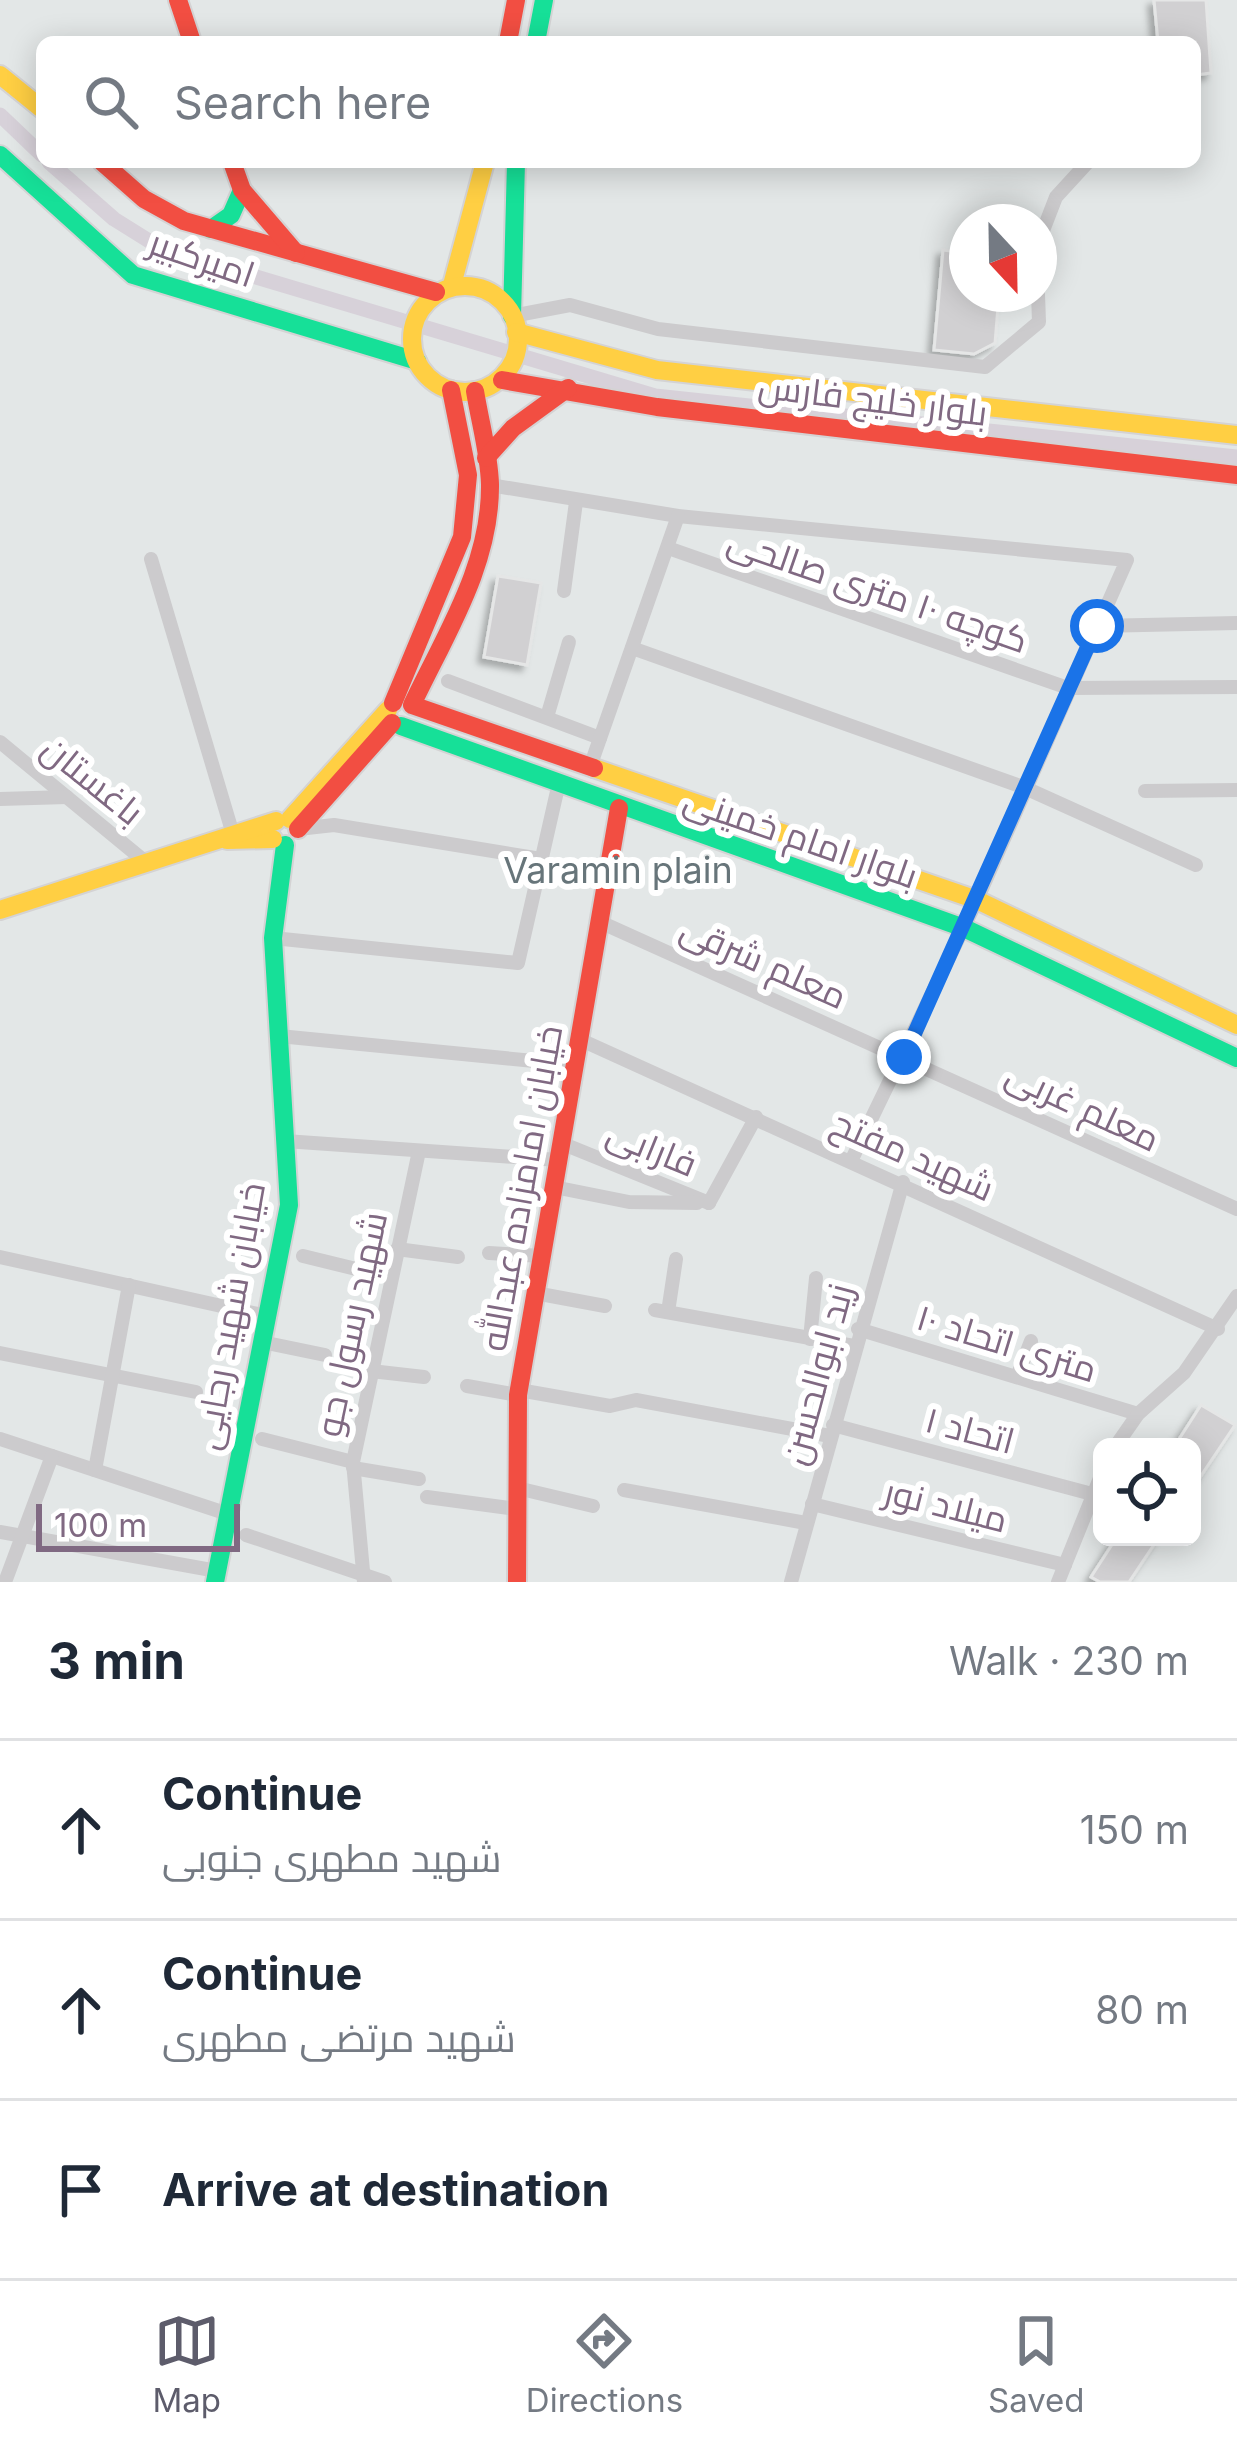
<!DOCTYPE html>
<html lang="en">
<head>
<meta charset="utf-8">
<style>
  body { margin:0; font-family:Inter,Cairo,sans-serif; background:#f6f6f7; color:#1f2937 }
  .controls { position:absolute; right:36px; bottom:36px; display:grid; overflow:hidden; border-radius:18px; box-shadow:0 6px 30px #0003 }
  .controls button { width:108px; height:108px; display:grid; place-items:center; padding:0; border:0; border-bottom:3px solid #e0e1e3; background:#fff; color:#1f2937; font:60px sans-serif }
  .compass { position:absolute; left:949px; top:204px; width:108px; height:108px; border-radius:50%; background:#fff; box-shadow:0 6px 30px #0003; rotate:158deg }
  .scale { position:absolute; left:36px; bottom:30px; width:204px; box-sizing:border-box; padding-left:12px; border:6px solid #806982; border-top:0; font-size:33px; line-height:42px; white-space:nowrap; color:#806982; -webkit-text-stroke:9px #fff; paint-order:stroke }
  .stop { position:absolute; width:36px; height:36px; margin:-27px; border:9px solid #1a73e8; border-radius:50%; background:#fff }
  .stop.end { background:#1a73e8; border-color:#fff; box-shadow:0 3px 12px #0008 }
  .list { margin:0; padding:0; list-style:none }
  h2 { display:flex; justify-content:space-between; align-items:center; height:156px; margin:0; padding:0 48px; font-size:51px }
  h2 small { font-size:39px; font-weight:400; color:#747a83 }
  .list li { display:grid; grid-template-columns:78px 1fr auto; gap:36px; align-items:center; box-sizing:border-box; height:180px; padding:0 48px; border-top:3px solid #e0e1e3 }
  .list b { display:block; font-size:45px; white-space:nowrap }
  .list p { margin:0; font-size:39px; white-space:nowrap; color:#747a83 }
  .list em { font-size:39px; font-style:normal; color:#747a83 }
  .icon { flex:none; width:66px; height:66px; fill:none; stroke:currentColor; stroke-width:2; stroke-linecap:round; stroke-linejoin:round }
  .map { position:relative; flex:none; width:1237px; height:1582px; overflow:hidden }
  .search { position:absolute; background:#fff; box-shadow:0 6px 30px #0003; left:36px; right:36px; top:36px; height:132px; display:flex; align-items:center; gap:30px; box-sizing:border-box; padding:0 42px; border-radius:18px; color:#747a83; font-size:45px }
  .sheet { height:696px; background:#fff }
  nav { display:flex; justify-content:space-around; align-items:center; box-sizing:border-box; height:168px; border-top:3px solid #e0e1e3; background:#fff; font-size:33px; color:#747a83 }
  nav a { display:grid; justify-items:center; gap:6px }
  nav .on { color:#5d5c6b }
  .map>svg:first-child { display:block }
  .green { fill:#e3e7e7; fill-rule:evenodd }
  .lines { fill:none; stroke-linecap:round; stroke-linejoin:round }
  .canal { stroke:#d7d1d9; stroke-width:15 }
  .building { fill:#d1d0d2; stroke:#e5e6e6; stroke-width:3; filter:url(#shadow) }
  .fast-casing { stroke:#d4d3d4; stroke-width:22 }
  .slow-casing { stroke:#d4d3d4; stroke-width:22 }
  .jam-casing { stroke:#d4d3d4; stroke-width:22 }
  .street { stroke:#cccbcd; stroke-width:14 }
  .fast { stroke:#16e098; stroke-width:18 }
  .slow { stroke:#ffcf43; stroke-width:18 }
  .jam { stroke:#f24e42; stroke-width:18 }
  .route { stroke:#1a73e8; stroke-width:15 }
  .labels { text-anchor:middle; stroke-width:12; stroke-linejoin:round; paint-order:stroke }
  .street-label { font-size:36px; fill:#806982; stroke:#fff }
  .park-label { font-size:36px; fill:#67757a; stroke:#fff }
</style>
</head>
<body>
<div class="map">
<svg width="1237" height="1582" viewBox="0 0 1237 1582">
  <defs>
    <filter id="shadow"><feDropShadow dx="-5.5" dy="5.5" stdDeviation="3" flood-color="#0004"/></filter>
  </defs>
  <rect width="100%" height="100%" fill="#f5f6f6"/>
  <path class="green" d="M0,0h1237v1582h-1237zM42,42h1153v120h-1153zM967,222h72v72h-72zM1102,1447h90v90h-90z"/>
  <g class="lines">
    <g class="canal">
      <path d="M0,115l42,40"/>
      <path d="M49,162l65,57 48,30 493,147 582,61"/>
    </g>
  </g>
  <g class="building">
    <path d="M1154,0h52l5,73 -16,2v-33h-37z"/>
    <path d="M943,250l24,3v41h32l-4,49 -21,11 -40,-4z"/>
    <path d="M498,576l43,7 -14,82 -43,-8z"/>
    <path d="M1201,1405l34,20 -43,64v-42h-18z"/>
    <path d="M1117,1537h42l-30,45h-29l-9,-5z"/>
  </g>
  <g class="lines">
    <g class="fast-casing">
      <g id="fast">
        <path d="M536,42l8,-42"/>
        <path d="M0,155l133,120 284,86"/>
        <path d="M211,229l20,-14 11,-25"/>
        <path d="M512,316l4,-154"/>
        <path d="M401,726l563,202 273,130"/>
        <path d="M215,1582l74,-377 -16,-267 12,-93"/>
      </g>
    </g>
    <g class="slow-casing">
      <g id="slow">
        <path d="M0,75l42,34"/>
        <path d="M452,285l33,-123"/>
        <circle cx="465" cy="339" r="53"/>
        <path d="M516,332l141,38 580,65"/>
        <path d="M594,768l383,132 260,125"/>
        <path d="M290,819l98,-109"/>
        <path d="M227,840l46,-1"/>
        <path d="M0,910l276,-89"/>
      </g>
    </g>
    <g class="jam-casing">
      <g id="jam">
        <path d="M178,0l14,42"/>
        <path d="M508,42l8,-42"/>
        <path d="M102,162l42,37 40,22 252,71"/>
        <path d="M232,162l10,28 54,63"/>
        <path d="M502,380l155,27 580,68"/>
        <path d="M475,391c5,31 14,62 15,93 1,81 -45,151 -78,221l182,63"/>
        <path d="M486,458l27,-30 55,-40"/>
        <path d="M393,703l69,-166 6,-62 -17,-85"/>
        <path d="M298,829l94,-106"/>
        <path d="M517,1582l1,-187 101,-587"/>
      </g>
    </g>
    <g class="street">
      <path d="M1039,241l17,-44 32,-35"/>
      <path d="M512,316l58,-11 88,24 327,38 54,-45 -1,-28"/>
      <path d="M490,485l188,31 449,44 -150,340 -125,259"/>
      <path d="M668,548l400,140 169,-1"/>
      <path d="M151,559l81,272"/>
      <path d="M564,591l12,-89"/>
      <path d="M1097,626l140,-3"/>
      <path d="M632,648l391,139 173,78"/>
      <path d="M448,681l152,57"/>
      <path d="M547,717l22,-75"/>
      <path d="M0,742l148,122"/>
      <path d="M591,764l87,-248"/>
      <path d="M1145,791l92,-1"/>
      <path d="M0,799l67,-2"/>
      <path d="M298,829l36,-4 207,34"/>
      <path d="M600,922l637,287"/>
      <path d="M273,938l245,25 40,-176"/>
      <path d="M279,1036l296,29"/>
      <path d="M581,1040l637,289"/>
      <path d="M285,1141l273,19"/>
      <path d="M561,1143l148,60"/>
      <path d="M554,1187l75,15 68,1"/>
      <path d="M709,1203l47,-86"/>
      <path d="M397,1249l61,8"/>
      <path d="M489,1253l53,3"/>
      <path d="M303,1256l86,21"/>
      <path d="M0,1257l267,59"/>
      <path d="M535,1293l70,13"/>
      <path d="M655,1310l199,36"/>
      <path d="M668,1312l8,-53"/>
      <path d="M858,1329l280,85"/>
      <path d="M810,1339l6,-61"/>
      <path d="M262,1342l63,13"/>
      <path d="M0,1353l196,39"/>
      <path d="M371,1371l53,6"/>
      <path d="M1017,1377l14,-36"/>
      <path d="M467,1386l51,9"/>
      <path d="M519,1390l91,16 26,-6 194,36"/>
      <path d="M833,1425l259,69"/>
      <path d="M0,1439l228,75"/>
      <path d="M262,1439l91,23"/>
      <path d="M1115,1447l23,-33 46,-41 53,-77"/>
      <path d="M353,1468l66,11"/>
      <path d="M95,1470l34,-185"/>
      <path d="M517,1488l76,18"/>
      <path d="M624,1490l182,33"/>
      <path d="M427,1497l90,12"/>
      <path d="M812,1504l253,61"/>
      <path d="M0,1532l217,39"/>
      <path d="M246,1535l139,47"/>
      <path d="M5,1582l47,-126"/>
      <path d="M364,1582l-11,-120 66,-311"/>
      <path d="M791,1582l112,-400"/>
      <path d="M1058,1582l44,-109"/>
    </g>
    <use href="#fast" class="fast"/>
    <use href="#slow" class="slow"/>
    <use href="#jam" class="jam"/>
  </g>
  <g class="lines">
    <path class="route" d="M904,1057l193,-431"/>
  </g>
  <g class="labels">
    <g class="street-label">
      <text transform="translate(202 258) rotate(19)" y="13">امیرکبیر</text>
      <text transform="translate(873 399) rotate(7)" y="13">بلوار خلیج فارس</text>
      <text transform="translate(878 590) rotate(19)" y="13">کوچه ۱۰ متری صالحی</text>
      <text transform="translate(93 780) rotate(39)" y="13">باغستان</text>
      <text transform="translate(801 837) rotate(19)" y="13">بلوار امام خمینی</text>
      <text transform="translate(764 962) rotate(24)" y="13">معلم شرقی</text>
      <text transform="translate(1083 1106) rotate(25)" y="13">معلم غربی</text>
      <text transform="translate(652 1148) rotate(22)" y="13">فارابی</text>
      <text transform="translate(913 1155) rotate(24)" y="13">شهید مفتح</text>
      <text transform="translate(521 1188) rotate(-80)" y="13">خیابان امامزاده عبدالله</text>
      <text transform="translate(229 1316) rotate(-80)" y="13">خیابان شهید رجایی</text>
      <text transform="translate(351 1324) rotate(-78)" y="13">شهید رسول جو</text>
      <text transform="translate(1007 1343) rotate(17)" y="13">۱۰ متری اتحاد</text>
      <text transform="translate(817 1374) rotate(-75)" y="13">زید ابوالحسن</text>
      <text transform="translate(970 1430) rotate(15)" y="13">اتحاد ۱</text>
      <text transform="translate(946 1505) rotate(14)" y="13">میلاد نور</text>
    </g>
    <g class="park-label">
      <text x="618" y="883">Varamin plain</text>
    </g>
  </g>
</svg>
<div class="controls">
<button><svg class="icon" aria-label="locate" viewBox="0 0 24 24"><circle cx="12" cy="12" r="6"/><path d="M12 2v4M12 18v4M2 12h4M18 12h4"/></svg></button>
</div>
<svg class="compass" viewBox="-18 -18 36 36"><path d="M0-13l5 13h-10z" fill="#e53935"/><path d="M0 13l5-13h-10z" fill="#747a83"/></svg>
<div class="scale">100 m</div>
<div class="stop" style="left:1097px;top:626px"></div>
<div class="stop end" style="left:904px;top:1057px"></div>
<div class="search"><svg class="icon" aria-label="search" viewBox="0 0 24 24"><circle cx="10" cy="10" r="6"/><path d="M15 15l6 6"/></svg>Search here</div>
</div>
<section class="sheet">
<h2>3 min<small>Walk · 230 m</small></h2>
<ul class="list">
<li><svg class="icon" aria-label="ahead" viewBox="0 0 24 24"><path d="M12 20V5M6 11l6-6 6 6"/></svg><div><b>Continue</b><p>شهید مطهری جنوبی</p></div><em>150 m</em></li>
<li><svg class="icon" aria-label="ahead" viewBox="0 0 24 24"><path d="M12 20V5M6 11l6-6 6 6"/></svg><div><b>Continue</b><p>شهید مرتضی مطهری</p></div><em>80 m</em></li>
<li><svg class="icon" aria-label="arrive" viewBox="0 0 24 24"><path d="M6 21V4h12l-3 4 3 4H6"/></svg><div><b>Arrive at destination</b></div></li>
</ul>
</section>
<nav>
<a class="on"><svg class="icon" aria-label="map" viewBox="0 0 24 24"><path d="M3 6l6-2 6 2 6-2v14l-6 2-6-2-6 2zM9 4v14M15 6v14"/></svg>Map</a>
<a><svg class="icon" aria-label="directions" viewBox="0 0 24 24"><path d="M12 3l9 9-9 9-9-9zM9 14v-3h6M13 9l2 2-2 2"/></svg>Directions</a>
<a><svg class="icon" aria-label="saved" viewBox="0 0 24 24"><path d="M7 4h10v16l-5-4-5 4z"/></svg>Saved</a>
</nav>
</body>
</html>
